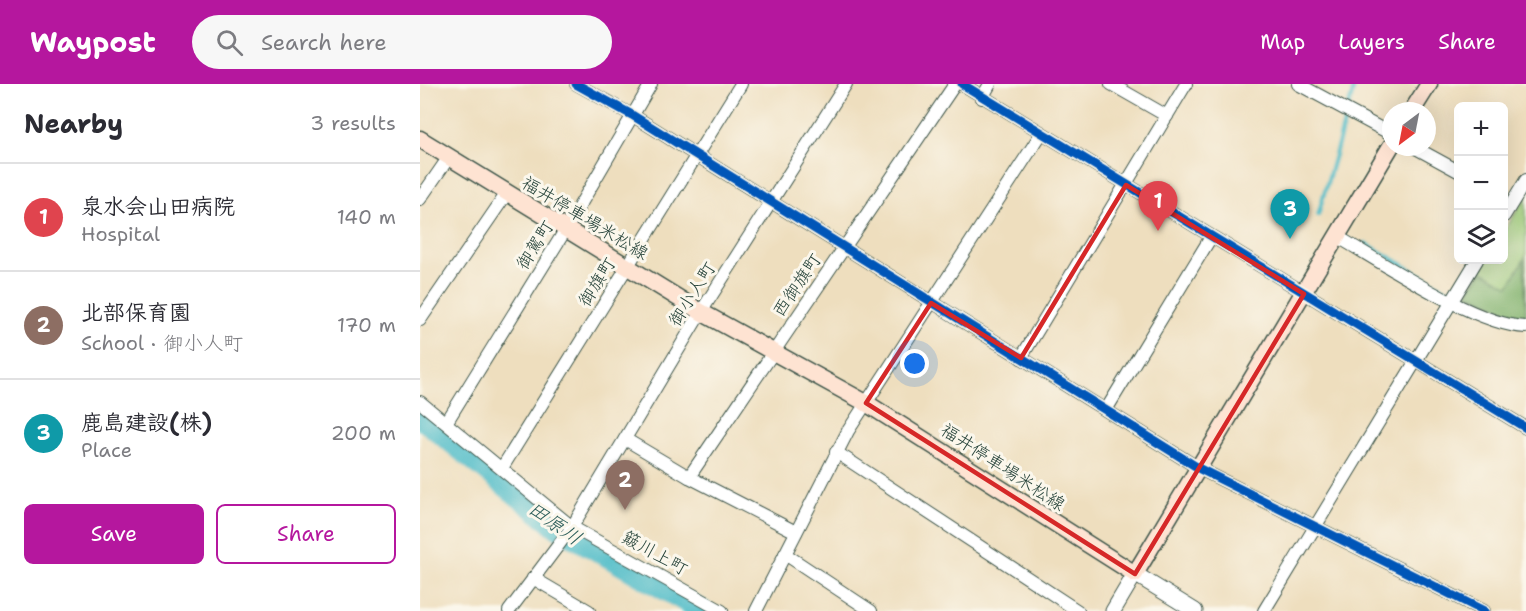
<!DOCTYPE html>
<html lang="en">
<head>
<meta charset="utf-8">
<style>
  body { margin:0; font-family:"Shantell Sans","Klee One",sans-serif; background:#f7f7f7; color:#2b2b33 }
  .controls { position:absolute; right:18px; top:18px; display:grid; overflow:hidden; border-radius:9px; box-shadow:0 6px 24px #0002 }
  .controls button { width:54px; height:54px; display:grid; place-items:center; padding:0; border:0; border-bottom:2px solid #e1e1e2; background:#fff; color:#2b2b33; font:30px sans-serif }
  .compass { position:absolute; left:962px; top:18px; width:54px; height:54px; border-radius:50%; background:#fff; box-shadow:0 6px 24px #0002; rotate:212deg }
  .you { position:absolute; left:495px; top:280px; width:21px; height:21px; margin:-15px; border:4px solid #fff; border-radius:50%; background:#1a73e8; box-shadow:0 0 0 9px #1a73e833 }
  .badge { display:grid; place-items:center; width:39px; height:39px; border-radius:50%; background:#b5179e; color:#fff; font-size:20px; font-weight:700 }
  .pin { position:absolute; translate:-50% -50px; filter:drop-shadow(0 2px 3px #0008) }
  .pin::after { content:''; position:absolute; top:32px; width:21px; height:18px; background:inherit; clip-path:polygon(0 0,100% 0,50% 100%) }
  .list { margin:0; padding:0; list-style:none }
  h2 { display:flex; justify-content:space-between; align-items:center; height:78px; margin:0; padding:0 24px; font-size:26px }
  h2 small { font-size:20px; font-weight:400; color:#7c7c81 }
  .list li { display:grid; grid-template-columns:39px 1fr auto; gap:18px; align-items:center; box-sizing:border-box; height:108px; padding:0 24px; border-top:2px solid #e1e1e2 }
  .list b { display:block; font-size:22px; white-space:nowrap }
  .list p { margin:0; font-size:20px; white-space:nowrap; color:#7c7c81 }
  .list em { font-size:20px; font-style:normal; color:#7c7c81 }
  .actions { display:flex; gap:12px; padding:18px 24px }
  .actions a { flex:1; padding:14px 0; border:2px solid #b5179e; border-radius:9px; text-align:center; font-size:21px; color:#b5179e }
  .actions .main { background:#b5179e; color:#fff }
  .icon { flex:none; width:33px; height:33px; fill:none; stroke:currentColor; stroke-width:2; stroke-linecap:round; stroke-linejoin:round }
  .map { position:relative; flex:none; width:1106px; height:527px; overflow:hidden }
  header { display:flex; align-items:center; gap:36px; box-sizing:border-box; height:84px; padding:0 30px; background:#b5179e; color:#fff }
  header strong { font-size:28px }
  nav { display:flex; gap:33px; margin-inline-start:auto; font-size:21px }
  .search { width:420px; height:54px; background:#f7f7f7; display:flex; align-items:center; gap:15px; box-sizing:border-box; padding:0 21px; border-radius:33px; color:#7c7c81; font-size:22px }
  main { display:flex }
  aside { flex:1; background:#fff }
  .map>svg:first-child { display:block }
  .green { fill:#9ecc79; stroke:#5e8456; stroke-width:1.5 }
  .forest { fill:#7eb069; stroke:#4e764e; stroke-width:1.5 }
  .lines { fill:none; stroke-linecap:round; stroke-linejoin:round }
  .stream { stroke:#4dbbc7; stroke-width:4 }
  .river { stroke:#4dbbc7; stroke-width:22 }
  .minor-casing { stroke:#3e5549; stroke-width:14 }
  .tertiary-casing { stroke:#3e5549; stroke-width:17 }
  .secondary-casing { stroke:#3e5549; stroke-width:19 }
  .minor { stroke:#fff; stroke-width:12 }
  .tertiary { stroke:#fff; stroke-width:15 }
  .secondary { stroke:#fee3d2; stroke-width:16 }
  .cycleway-casing { stroke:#fbf7ec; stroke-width:13 }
  .cycleway { stroke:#0057b8; stroke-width:9 }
  .marked { fill:none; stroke:#d62828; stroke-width:4.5; stroke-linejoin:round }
  .labels { text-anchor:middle; stroke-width:6; stroke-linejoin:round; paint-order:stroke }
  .street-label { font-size:18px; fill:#1f3d34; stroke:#fbf7ec }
  .water-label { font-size:20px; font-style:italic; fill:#2a5c59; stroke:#fbf7ec }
</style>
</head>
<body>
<header>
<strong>Waypost</strong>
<div class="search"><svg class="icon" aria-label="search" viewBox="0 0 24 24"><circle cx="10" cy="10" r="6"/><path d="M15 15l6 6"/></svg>Search here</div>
<nav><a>Map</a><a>Layers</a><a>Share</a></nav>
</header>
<main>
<aside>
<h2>Nearby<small>3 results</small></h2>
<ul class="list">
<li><span class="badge" style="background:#e0444e">1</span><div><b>泉水会山田病院</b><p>Hospital</p></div><em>140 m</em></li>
<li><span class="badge" style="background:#8d6e63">2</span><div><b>北部保育園</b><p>School · 御小人町</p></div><em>170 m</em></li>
<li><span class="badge" style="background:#0f9aa8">3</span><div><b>鹿島建設(株)</b><p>Place</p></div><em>200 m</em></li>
</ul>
<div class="actions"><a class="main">Save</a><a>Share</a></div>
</aside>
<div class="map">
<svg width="1106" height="527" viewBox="0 0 1106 527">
  <rect width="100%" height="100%" fill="#fbf7ec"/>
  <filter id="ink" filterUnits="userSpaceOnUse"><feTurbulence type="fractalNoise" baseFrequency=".0167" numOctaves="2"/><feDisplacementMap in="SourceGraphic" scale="12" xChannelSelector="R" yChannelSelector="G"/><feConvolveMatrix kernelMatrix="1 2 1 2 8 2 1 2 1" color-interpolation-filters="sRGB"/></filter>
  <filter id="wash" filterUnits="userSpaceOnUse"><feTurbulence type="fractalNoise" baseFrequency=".008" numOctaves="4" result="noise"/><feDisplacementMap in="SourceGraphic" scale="24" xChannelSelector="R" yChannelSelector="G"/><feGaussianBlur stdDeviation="1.35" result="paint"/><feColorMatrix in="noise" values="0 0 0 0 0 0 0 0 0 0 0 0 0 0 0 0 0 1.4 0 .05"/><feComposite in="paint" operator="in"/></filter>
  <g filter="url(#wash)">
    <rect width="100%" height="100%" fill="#eedebe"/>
    <path class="green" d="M1106,111v121h-11l-49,-22 21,-34h17v-28z"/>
    <path class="forest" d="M1104,175l2,56h-11l-47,-22 15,-22 26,15z"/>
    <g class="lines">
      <g class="stream">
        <path d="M898,131l37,-131"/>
        <path d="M945,159l99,57 46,19"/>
      </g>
      <path class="river" d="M0,333l138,111 144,83"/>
    </g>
  </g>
  <g filter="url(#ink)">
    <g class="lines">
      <g class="minor-casing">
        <g id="minor">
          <path d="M156,0l56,31 568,354 284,142"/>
          <path d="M542,0l564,344"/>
          <path d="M691,0l56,32"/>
          <path d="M878,0l93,50"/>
          <path d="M562,14l8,-14"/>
          <path d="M994,63l44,24"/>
          <path d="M0,115l29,-42"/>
          <path d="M1084,132l22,-36"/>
          <path d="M918,153c45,26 139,89 188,90"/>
          <path d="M0,236l87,-127"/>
          <path d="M601,274l165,-274"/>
          <path d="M0,318l152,125 150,84"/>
          <path d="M686,326l105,-173"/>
          <path d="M26,339l120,-194 85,-145"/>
          <path d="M205,355l64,38 107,55"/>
          <path d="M416,368l242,159"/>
          <path d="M82,384l239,-384"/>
          <path d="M269,393l266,-393"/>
          <path d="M365,470l86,57"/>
          <path d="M113,494l56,33"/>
          <path d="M89,527l63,-84 129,-215 145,-228"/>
          <path d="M336,527l92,-180 193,-297"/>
          <path d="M844,527l213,-351"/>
        </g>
      </g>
      <g class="tertiary-casing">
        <path id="tertiary" d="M693,527l22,-37 60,37"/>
      </g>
      <g class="secondary-casing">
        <g id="secondary">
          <path d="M992,27l17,-27"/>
          <path d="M0,55l281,173 165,91 269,171 256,-428"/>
        </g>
      </g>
      <use href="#minor" class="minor"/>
      <use href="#tertiary" class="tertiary"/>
      <use href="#secondary" class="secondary"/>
      <g class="cycleway-casing">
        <g id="cycleway">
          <path d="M156,0l56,31 568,354 284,142"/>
          <path d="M542,0l564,344"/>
        </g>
      </g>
      <use href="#cycleway" class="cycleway"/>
    </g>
  </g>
  <path class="marked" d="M706,101l178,109 -169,280 -269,-171 65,-100 90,55z"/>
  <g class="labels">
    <g class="street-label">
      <text transform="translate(165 134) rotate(31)" y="6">福井停車場米松線</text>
      <text transform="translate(115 161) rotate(-58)" y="6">御駕町</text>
      <text transform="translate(177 198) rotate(-58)" y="6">御旗町</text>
      <text transform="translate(377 201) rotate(-56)" y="6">西御旗町</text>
      <text transform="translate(272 210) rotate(-58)" y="6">御小人町</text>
      <text transform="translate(583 383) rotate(33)" y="6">福井停車場米松線</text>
      <text transform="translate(235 469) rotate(29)" y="6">簸川上町</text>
    </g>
    <g class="water-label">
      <text transform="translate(135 439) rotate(35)" y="7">田原川</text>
    </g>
  </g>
</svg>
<div class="controls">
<button>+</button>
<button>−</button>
<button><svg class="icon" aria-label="layers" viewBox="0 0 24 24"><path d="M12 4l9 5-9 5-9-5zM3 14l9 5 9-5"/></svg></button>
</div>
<svg class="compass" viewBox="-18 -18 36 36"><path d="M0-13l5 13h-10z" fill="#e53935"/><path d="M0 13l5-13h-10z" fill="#7c7c81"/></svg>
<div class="you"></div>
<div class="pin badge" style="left:738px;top:147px;background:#e0444e">1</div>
<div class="pin badge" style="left:205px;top:426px;background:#8d6e63">2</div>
<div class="pin badge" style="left:870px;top:155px;background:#0f9aa8">3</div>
</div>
</main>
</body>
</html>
